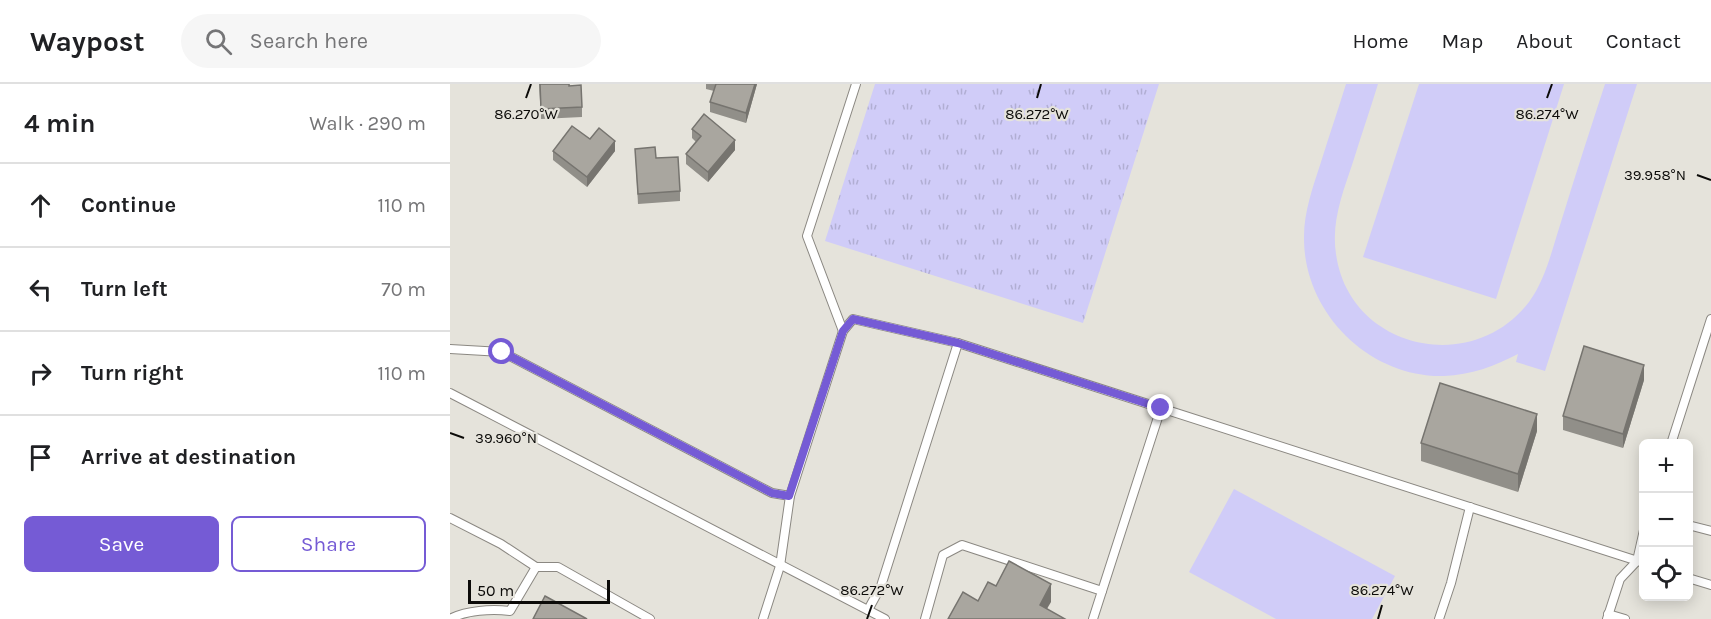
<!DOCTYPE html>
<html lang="en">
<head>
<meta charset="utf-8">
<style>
  body { margin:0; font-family:Karla,sans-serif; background:#f6f6f6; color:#202124 }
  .controls { position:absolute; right:18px; bottom:18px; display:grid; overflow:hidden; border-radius:9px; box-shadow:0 3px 15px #0003 }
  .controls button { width:54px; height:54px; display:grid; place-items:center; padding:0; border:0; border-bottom:2px solid #e0e0e0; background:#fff; color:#202124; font:30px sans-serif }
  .scale { position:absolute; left:18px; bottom:15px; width:142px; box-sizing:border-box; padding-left:6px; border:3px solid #0c0b09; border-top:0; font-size:16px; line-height:21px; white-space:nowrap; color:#0c0b09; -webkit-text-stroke:4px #e5e3db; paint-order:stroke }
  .stop { position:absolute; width:18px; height:18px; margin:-14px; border:4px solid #755bd5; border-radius:50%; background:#fff }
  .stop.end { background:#755bd5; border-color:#fff; box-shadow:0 2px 6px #0008 }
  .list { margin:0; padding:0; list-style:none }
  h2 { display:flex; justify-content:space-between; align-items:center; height:78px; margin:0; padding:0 24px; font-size:26px }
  h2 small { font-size:20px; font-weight:400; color:#757577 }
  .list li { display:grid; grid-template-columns:39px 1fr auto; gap:18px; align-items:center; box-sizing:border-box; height:84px; padding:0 24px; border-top:2px solid #e0e0e0 }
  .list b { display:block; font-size:22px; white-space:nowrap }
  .list em { font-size:20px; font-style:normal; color:#757577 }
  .actions { display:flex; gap:12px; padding:18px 24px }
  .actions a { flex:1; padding:14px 0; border:2px solid #755bd5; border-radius:9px; text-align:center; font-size:21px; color:#755bd5 }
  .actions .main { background:#755bd5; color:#fff }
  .icon { flex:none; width:33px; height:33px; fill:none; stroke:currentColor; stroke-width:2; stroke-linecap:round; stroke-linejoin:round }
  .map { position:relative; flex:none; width:1261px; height:535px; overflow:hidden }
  header { display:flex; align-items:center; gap:36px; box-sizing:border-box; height:84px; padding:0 30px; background:#fff; border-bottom:2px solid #e0e0e0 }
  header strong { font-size:28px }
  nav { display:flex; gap:33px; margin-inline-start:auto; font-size:21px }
  .search { width:420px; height:54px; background:#f6f6f6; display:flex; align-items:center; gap:15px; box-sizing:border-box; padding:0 21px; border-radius:33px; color:#757577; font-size:22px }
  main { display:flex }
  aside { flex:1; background:#fff }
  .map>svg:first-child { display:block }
  .park { fill:url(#park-tufts) }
  .pitch { fill:#d0ccf8 }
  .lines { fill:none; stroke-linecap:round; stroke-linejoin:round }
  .lane-casing { stroke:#8b8882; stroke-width:10 }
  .lane { stroke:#fff; stroke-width:8 }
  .wall { fill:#918f89 }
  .shaded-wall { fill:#76746f }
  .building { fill:#a9a69f; stroke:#76746f; stroke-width:1.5 }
  .route { stroke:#755bd5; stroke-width:8 }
  .ticks { fill:none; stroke:#0c0b09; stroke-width:2 }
  .ticks-label { font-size:15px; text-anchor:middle; fill:#0c0b09; stroke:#e5e3db; stroke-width:4.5; stroke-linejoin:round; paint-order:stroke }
</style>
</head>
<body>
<header>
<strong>Waypost</strong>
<div class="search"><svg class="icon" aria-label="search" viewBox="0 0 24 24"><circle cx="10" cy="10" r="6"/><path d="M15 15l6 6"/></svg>Search here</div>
<nav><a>Home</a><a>Map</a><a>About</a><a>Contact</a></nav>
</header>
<main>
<aside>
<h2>4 min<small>Walk · 290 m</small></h2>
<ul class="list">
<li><svg class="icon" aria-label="ahead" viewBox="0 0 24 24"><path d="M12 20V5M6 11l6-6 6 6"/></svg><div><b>Continue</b></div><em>110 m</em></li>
<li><svg class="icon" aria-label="left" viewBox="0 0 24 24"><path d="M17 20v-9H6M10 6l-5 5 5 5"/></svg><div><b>Turn left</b></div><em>70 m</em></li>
<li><svg class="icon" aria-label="right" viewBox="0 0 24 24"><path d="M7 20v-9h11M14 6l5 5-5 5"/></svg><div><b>Turn right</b></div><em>110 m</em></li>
<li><svg class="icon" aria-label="arrive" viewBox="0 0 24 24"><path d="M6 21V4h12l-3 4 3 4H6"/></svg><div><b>Arrive at destination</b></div></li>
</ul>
<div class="actions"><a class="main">Save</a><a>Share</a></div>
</aside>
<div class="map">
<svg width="1261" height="535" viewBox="0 0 1261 535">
  <defs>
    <pattern id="park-tufts" width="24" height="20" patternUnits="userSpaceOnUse" patternTransform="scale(1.5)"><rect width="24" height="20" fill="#d0ccf8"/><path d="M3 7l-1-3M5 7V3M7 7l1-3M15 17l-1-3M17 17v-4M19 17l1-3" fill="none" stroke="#b1aed3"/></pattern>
  </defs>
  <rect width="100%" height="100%" fill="#e5e3db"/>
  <path class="park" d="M425,0h284l-76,239 -258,-82z"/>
  <g class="pitch">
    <path d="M896,0h32c-8,26 -17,52 -25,78 -10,30 -22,60 -17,92 13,95 136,123 193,48 17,-23 23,-53 32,-80 14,-46 29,-92 44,-138h32l-92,287 -29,-9 2,-8c-23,12 -47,21 -74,22 -75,2 -141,-64 -140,-139 0,-26 9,-50 17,-75 8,-26 17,-52 25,-78z"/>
    <path d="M969,0h145l-68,215 -133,-42z"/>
    <path d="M784,405l161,87 -23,43h-96l-87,-47z"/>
  </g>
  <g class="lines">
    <g class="lane-casing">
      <g id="lane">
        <path d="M393,247l-36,-95 49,-152"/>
        <path d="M0,265l52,3 270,141 18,3 53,-165 10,-12 105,24 686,220"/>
        <path d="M0,309l435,226"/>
        <path d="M1221,360l40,-125"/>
        <path d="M0,434l51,26 35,23"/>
        <path d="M1238,441l23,6"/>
        <path d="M1238,494l23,7"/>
        <path d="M418,526l13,-24 77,-243"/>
        <path d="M1158,530l17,5"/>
        <path d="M0,535c16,-9 42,-10 60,-8l26,-44h22l92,52"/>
        <path d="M313,535l17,-53 10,-70"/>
        <path d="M475,535l18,-64 19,-10 140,46"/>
        <path d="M643,535l68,-211"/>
        <path d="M989,535l12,-36 19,-76"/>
        <path d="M1157,535l13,-40 17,-18 7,-31"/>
      </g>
    </g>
    <use href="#lane" class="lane"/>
  </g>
  <g class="wall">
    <path d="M89,0h30l13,23v10l-41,2z"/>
    <path d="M256,0h51l-11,39 -36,-11v-10l4,-11 -8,-2z"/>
    <path d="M242,45l43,21 -27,32 -22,-18v-10l10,-12 -4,-4z"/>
    <path d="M140,55l25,12 -28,36 -34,-27v-9z"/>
    <path d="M185,65l21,9 24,33v10l-42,3z"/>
    <path d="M1194,296l-21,68 -60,-18v-14z"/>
    <path d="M1087,347l-19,61 -97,-31v-18z"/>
  </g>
  <g class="shaded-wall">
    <path d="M305,0h2l-11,39v-10z"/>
    <path d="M285,56v10l-27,32v-10z"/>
    <path d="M165,57v10l-28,36v-10z"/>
    <path d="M1194,281v15l-21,68v-14z"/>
    <path d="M1087,330v17l-19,61v-18z"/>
    <path d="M601,500v18l-10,17 -1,-14z"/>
  </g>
  <g class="building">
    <path d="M90,0h29v2l12,-1 1,22 -41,2z"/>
    <path d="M266,0h39l-9,29 -36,-11z"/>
    <path d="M254,30l31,26 -27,32 -22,-18 15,-18 -9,-7z"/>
    <path d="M122,42l18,13 9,-11 16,13 -28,36 -34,-26z"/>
    <path d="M205,63l1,11 22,-1 2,34 -42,3 -3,-45z"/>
    <path d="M1134,262l60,19 -21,69 -60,-18z"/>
    <path d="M990,299l97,31 -19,60 -97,-31z"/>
    <path d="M559,477l42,23 -11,21 25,14h-117l15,-27 15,9 10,-19 8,4z"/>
    <path d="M95,512l42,23h-54z"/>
  </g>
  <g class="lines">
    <path class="route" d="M52,268l270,141 17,3 54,-165 10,-12 105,24 203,65"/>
  </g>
  <path class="ticks" d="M76,14l5,-14M587,14l4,-14M1097,14l5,-14M1247,91l14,5M0,349l14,5M417,535l5,-14M928,535l4,-14"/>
  <g class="ticks-label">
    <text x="76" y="35">86.270°W</text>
    <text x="587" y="35">86.272°W</text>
    <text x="1097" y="35">86.274°W</text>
    <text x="1205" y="96">39.958°N</text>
    <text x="56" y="359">39.960°N</text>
    <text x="422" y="511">86.272°W</text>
    <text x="932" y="511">86.274°W</text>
  </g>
</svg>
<div class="controls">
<button>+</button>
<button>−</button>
<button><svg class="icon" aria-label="locate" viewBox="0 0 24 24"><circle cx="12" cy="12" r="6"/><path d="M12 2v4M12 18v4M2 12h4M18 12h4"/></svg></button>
</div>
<div class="scale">50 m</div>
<div class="stop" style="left:52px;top:268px"></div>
<div class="stop end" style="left:711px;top:324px"></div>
</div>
</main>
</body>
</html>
